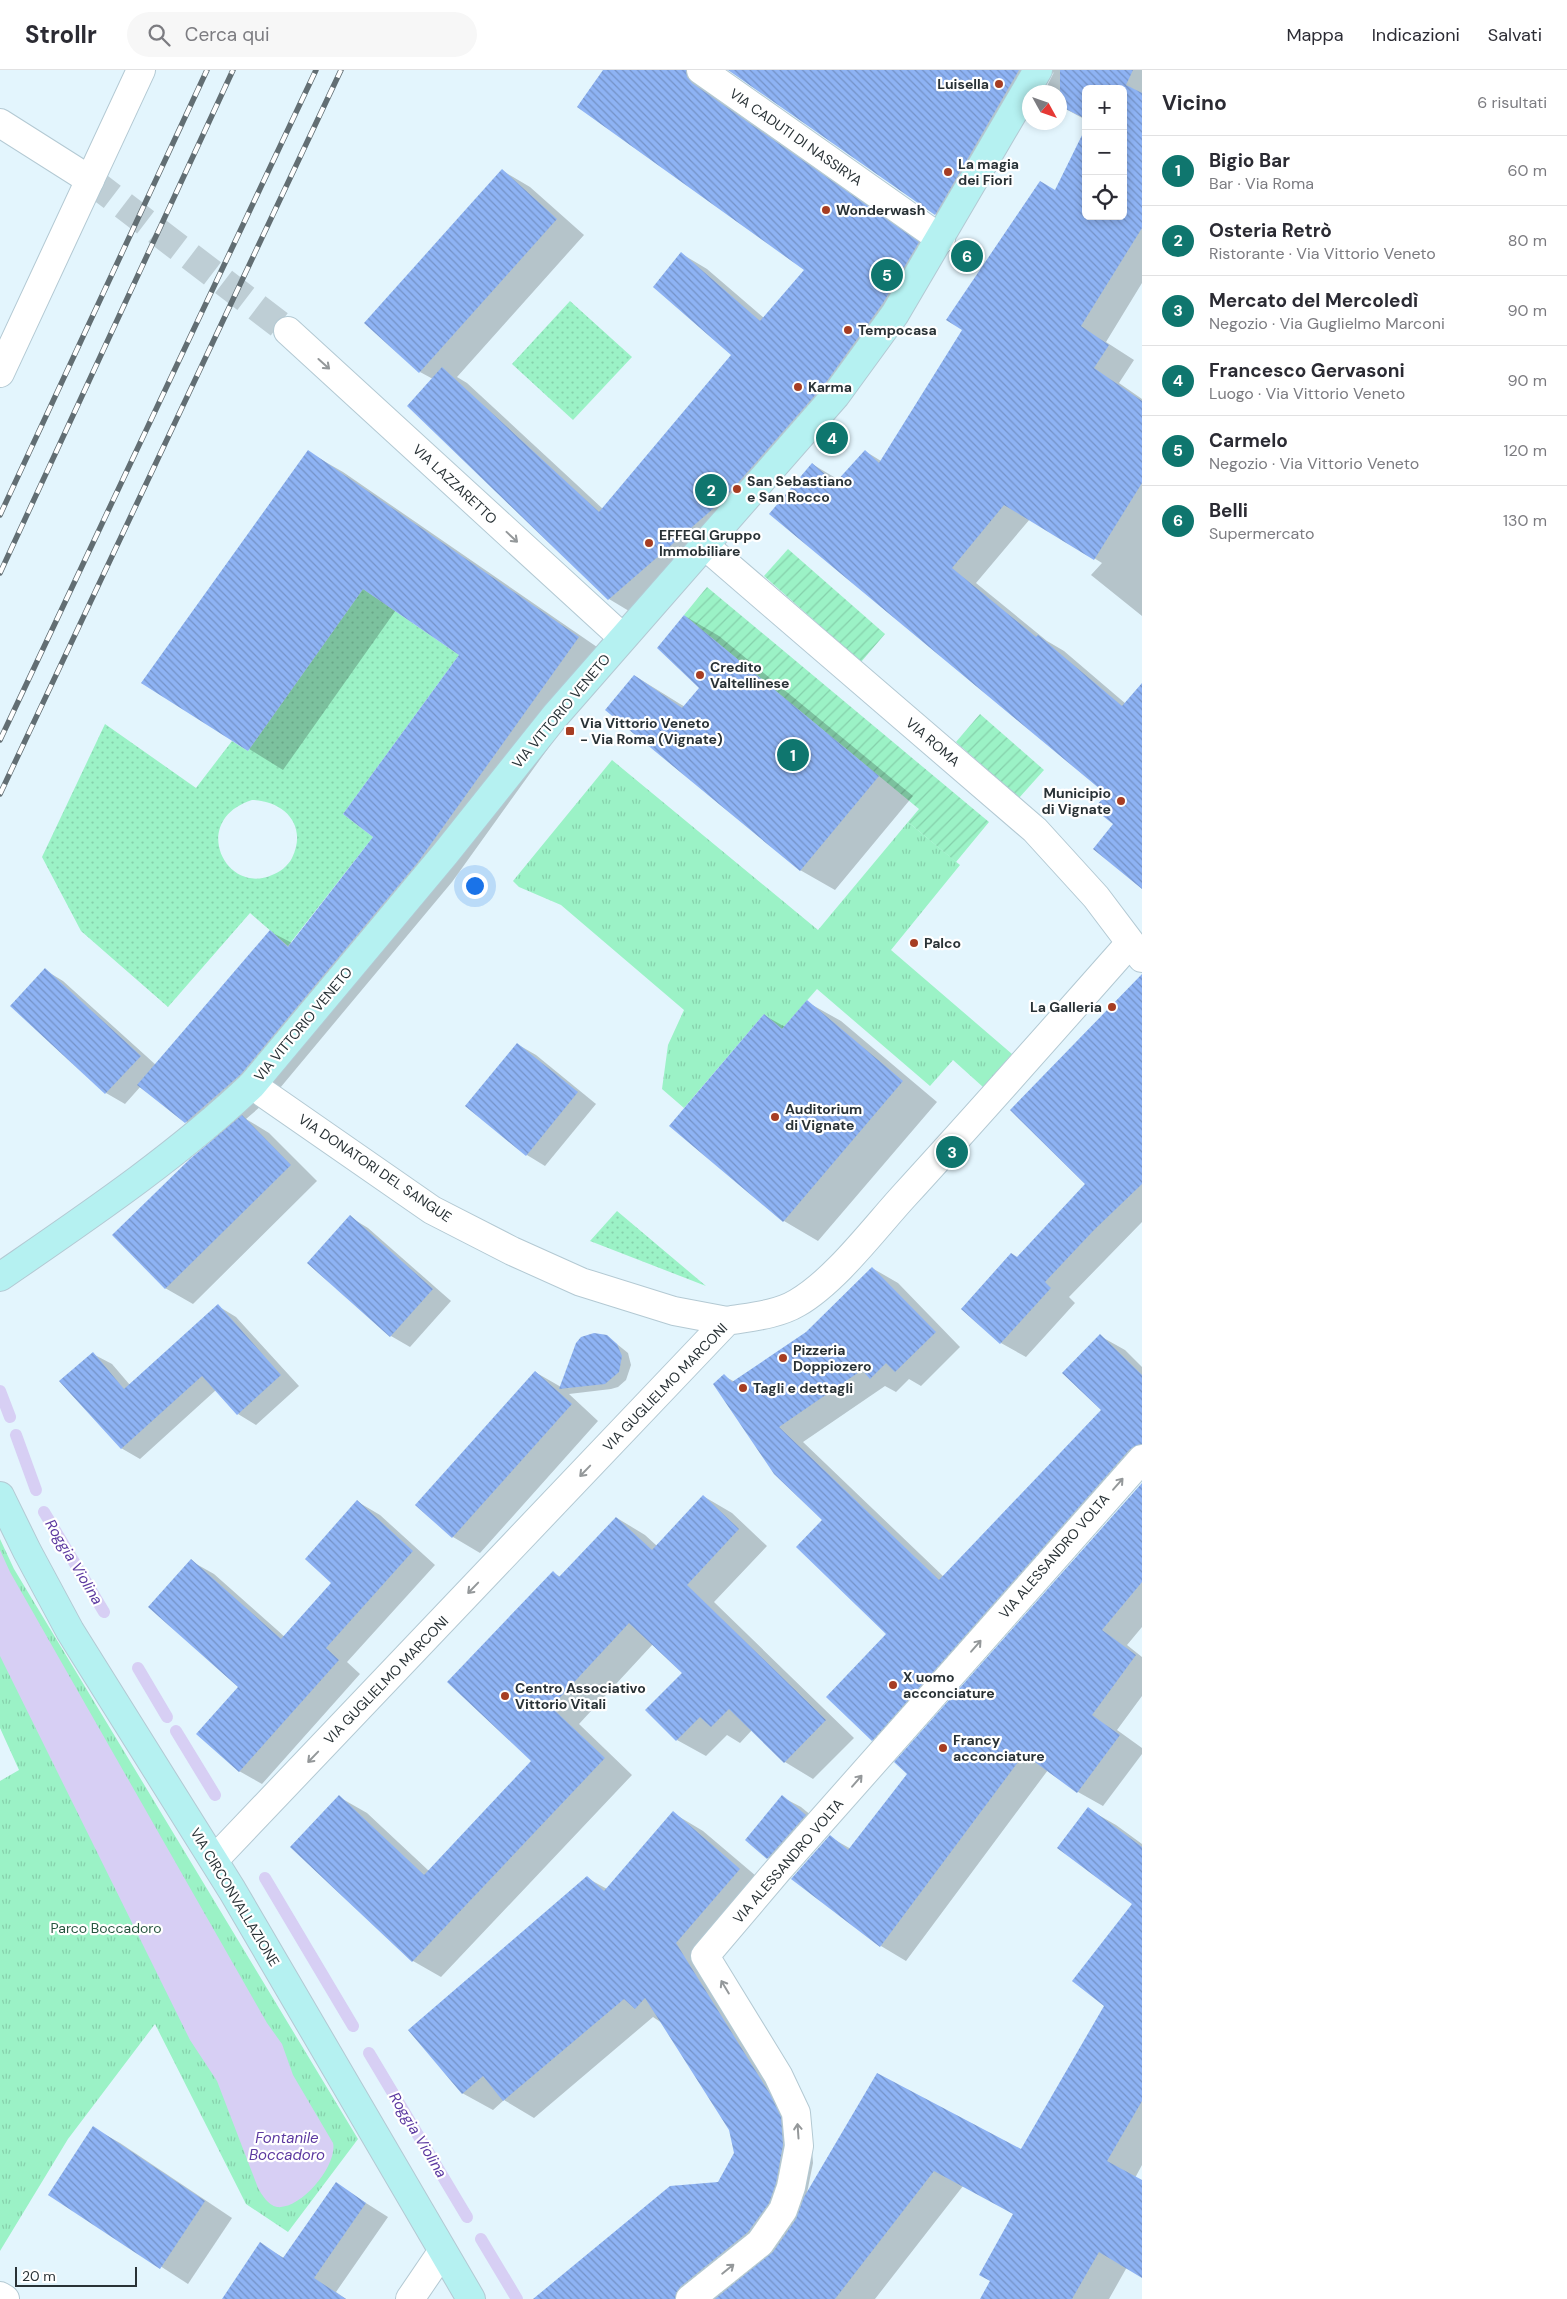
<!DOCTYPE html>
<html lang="it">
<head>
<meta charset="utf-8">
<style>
  body { margin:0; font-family:"DM Sans",sans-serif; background:#f7f7f7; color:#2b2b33 }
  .controls { position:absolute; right:15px; top:15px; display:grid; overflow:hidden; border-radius:8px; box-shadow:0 2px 8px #0003 }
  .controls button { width:45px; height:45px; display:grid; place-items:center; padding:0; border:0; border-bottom:1px solid #e1e1e2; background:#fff; color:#2b2b33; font:25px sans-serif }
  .compass { position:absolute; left:1022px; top:15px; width:45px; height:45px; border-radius:50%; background:#fff; box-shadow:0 2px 8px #0003; rotate:130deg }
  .scale { position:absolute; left:15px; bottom:12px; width:122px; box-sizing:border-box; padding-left:5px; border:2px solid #293236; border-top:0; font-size:14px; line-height:18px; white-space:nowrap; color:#293236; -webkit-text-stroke:4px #fff; paint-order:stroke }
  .you { position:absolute; left:474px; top:815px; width:18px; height:18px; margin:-12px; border:4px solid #fff; border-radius:50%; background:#1a73e8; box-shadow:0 0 0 8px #1a73e833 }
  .badge { display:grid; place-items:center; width:32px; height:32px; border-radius:50%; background:#0f766e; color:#fff; font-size:16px; font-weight:700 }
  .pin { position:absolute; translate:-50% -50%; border:2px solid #fff; box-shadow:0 1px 5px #0006 }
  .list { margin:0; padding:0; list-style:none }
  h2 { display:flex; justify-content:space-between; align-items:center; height:65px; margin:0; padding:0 20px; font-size:21px }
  h2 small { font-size:16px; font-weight:400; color:#7c7c81 }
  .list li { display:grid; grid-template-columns:32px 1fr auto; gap:15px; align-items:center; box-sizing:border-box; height:70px; padding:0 20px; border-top:1px solid #e1e1e2 }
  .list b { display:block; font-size:19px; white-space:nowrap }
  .list p { margin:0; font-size:16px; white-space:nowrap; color:#7c7c81 }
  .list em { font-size:16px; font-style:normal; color:#7c7c81 }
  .icon { flex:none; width:28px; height:28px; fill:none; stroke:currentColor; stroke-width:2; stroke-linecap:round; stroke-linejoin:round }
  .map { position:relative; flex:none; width:1142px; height:2229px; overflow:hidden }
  header { display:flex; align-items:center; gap:30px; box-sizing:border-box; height:70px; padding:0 25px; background:#fff; border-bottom:1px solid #e1e1e2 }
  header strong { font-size:24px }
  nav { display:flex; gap:28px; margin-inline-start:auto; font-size:18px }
  .search { width:350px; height:45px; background:#f7f7f7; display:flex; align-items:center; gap:12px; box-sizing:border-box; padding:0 18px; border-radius:28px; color:#7c7c81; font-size:19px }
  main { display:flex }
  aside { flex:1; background:#fff }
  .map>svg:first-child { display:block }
  .grass { fill:url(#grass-dots); fill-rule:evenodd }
  .park { fill:url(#park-tufts) }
  .garden { fill:url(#garden-furrows) }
  .water { fill:#d7cff4 }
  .shadow { fill:#0003 }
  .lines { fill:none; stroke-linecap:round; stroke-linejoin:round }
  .stream { stroke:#d7cff4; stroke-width:12 }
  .building { fill:url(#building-back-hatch) }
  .street-tunnel { stroke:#beced5; stroke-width:28; stroke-dasharray:28 14; stroke-linecap:butt }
  .street-casing { stroke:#b3c9d3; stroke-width:30 }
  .secondary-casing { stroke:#b3c9d3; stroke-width:30 }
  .street { stroke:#fff; stroke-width:28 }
  .secondary { stroke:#b5f1f1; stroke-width:28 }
  .rail-casing { stroke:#626e73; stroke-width:5.5 }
  .rail { stroke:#fff; stroke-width:4; stroke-dasharray:11; stroke-linecap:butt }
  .oneway { stroke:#94989a }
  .poi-dot { fill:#a63d23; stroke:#fff; stroke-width:2 }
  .labels { text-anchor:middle; stroke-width:4.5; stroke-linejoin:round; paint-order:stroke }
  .poi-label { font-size:14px; font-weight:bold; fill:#293236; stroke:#fff; text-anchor:start }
  .street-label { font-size:14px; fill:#293236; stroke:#fff }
  .park-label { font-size:14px; fill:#26553f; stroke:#fff }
  .water-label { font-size:15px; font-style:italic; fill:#5c39a0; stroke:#fff }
</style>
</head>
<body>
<header>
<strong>Strollr</strong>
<div class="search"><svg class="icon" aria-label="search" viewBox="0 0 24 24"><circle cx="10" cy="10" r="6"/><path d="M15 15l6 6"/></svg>Cerca qui</div>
<nav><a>Mappa</a><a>Indicazioni</a><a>Salvati</a></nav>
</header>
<main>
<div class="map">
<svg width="1142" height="2229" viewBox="0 0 1142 2229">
  <defs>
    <pattern id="grass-dots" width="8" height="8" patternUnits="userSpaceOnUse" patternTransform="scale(1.25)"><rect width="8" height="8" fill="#9bf2c6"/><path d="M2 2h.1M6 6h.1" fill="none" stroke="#86d0ab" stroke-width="1.8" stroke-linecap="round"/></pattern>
    <pattern id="park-tufts" width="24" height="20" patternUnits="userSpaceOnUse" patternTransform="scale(1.25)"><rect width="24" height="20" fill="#9bf2c6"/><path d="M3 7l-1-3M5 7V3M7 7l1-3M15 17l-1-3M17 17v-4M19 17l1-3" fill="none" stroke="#86d0ab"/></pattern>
    <pattern id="garden-furrows" width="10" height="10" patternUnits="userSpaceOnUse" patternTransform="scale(1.25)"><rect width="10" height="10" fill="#9bf2c6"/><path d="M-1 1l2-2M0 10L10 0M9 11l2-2" fill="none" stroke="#86d0ab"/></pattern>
    <pattern id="building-back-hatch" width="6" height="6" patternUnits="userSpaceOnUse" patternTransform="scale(1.25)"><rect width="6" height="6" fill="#8eb3f4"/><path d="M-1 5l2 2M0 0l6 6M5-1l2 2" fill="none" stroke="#7492c6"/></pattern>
  </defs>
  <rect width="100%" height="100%" fill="#e3f5fd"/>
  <g class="grass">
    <path d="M570,231l62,56 -59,63 -61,-56z"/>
    <path d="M363,519l96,66 -116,159 30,23 -85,109 -38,-33 -82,94 -87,-76 -39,-74 63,-133 91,64 36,-47 16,10zM252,730c32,1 56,25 40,58 -4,8 -12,14 -20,17 -47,21 -83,-55 -20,-75z"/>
    <path d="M617,1141l89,75 -116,-45z"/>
  </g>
  <g class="park">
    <path d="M612,690l206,170 90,-108 52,43 -69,85 121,104 -29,33 -30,-27 -23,26 -113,-97 -35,40 -18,-15 -80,94 -22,-19 6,-44 16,-35 -123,-105 -42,-18 -6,-6z"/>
    <path d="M0,1469l14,30 344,570 -70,93 -42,-28 -91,-180 -87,115 -68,112v-470l19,-11 -19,-42z"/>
  </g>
  <g class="garden">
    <path d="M788,479l97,85 -24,28 -97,-86z"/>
    <path d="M707,517l282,235 -33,40 -48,-40 11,-13 -235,-194z"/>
    <path d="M980,644l64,56 -25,28 -63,-56z"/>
  </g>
  <path class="water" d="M0,1480l10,22 257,451 15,21 11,31 40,68c5,22 -32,67 -56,64 -9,-2 -15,-12 -19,-19l-41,-107 -27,-41 -190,-384z"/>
  <g class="shadow">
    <path d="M605,0h115l-8,23 5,6 226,159 -309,356 -25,-15 -176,-220 -13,-7 83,-201 27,16 54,48 -127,142 10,6 136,126 130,-155 -51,-100 25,15 57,49 42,-49z"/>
    <path d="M730,0h412v213l-36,59 28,18 -15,23 23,16v217l-51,-41 11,-12 -72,-44 -54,64 71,58 17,10 62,53 -11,120 -7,-30 -296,-330 27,16 26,-29 16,10 205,-245h37v-127h-37v31l-26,-14v-14h-16l10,-20 -4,4 -90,153 -25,-15z"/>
    <path d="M308,382l35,20 270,186 -161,224 -177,212 -29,25 23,14 48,48 -124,123 -28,-16 51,-149 -30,-17 -45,-36 -16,18 -19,-11 -94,-87 33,-36 18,11 93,84 115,-133 21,11 83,-106 86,-183 -65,-44 -113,160 -140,-87z"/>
    <path d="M685,546l34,20 194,160 -78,94 -35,-20 -165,-194 50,31 15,-19z"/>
    <path d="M1142,918v234l-73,75 6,6 -49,54 -25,-14 -38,-34 55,-51 69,-74z"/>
    <path d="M807,932l34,19 96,81 -119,139 -34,-20 -20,-206 21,12z"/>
    <path d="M517,974l19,11 60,49 -51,62 -18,-11z"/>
    <path d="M350,1147l18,11 83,73 -41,46 -19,-11z"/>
    <path d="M872,1198l26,15 62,64 -39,39 -12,-7 -13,13 -11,-6 -82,56 141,135 159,-167 -3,-74 25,14 17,17v111l-244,276 -26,-14 16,-106 -64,-114 -100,-144 11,6 72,-50z"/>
    <path d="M218,1236l18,11 63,69 -43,39 -18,-11 -22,-24 -76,69 -19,-11 -28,-94 19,10 18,21z"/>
    <path d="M607,1266l21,17 3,12 -5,15 -8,7 -7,2 -42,5 29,27 -118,132 -27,-16 -36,-32 118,-133 26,15z"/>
    <path d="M1142,1414v143l-15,18 15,12v39l-25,34 25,18v6l-39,52 -25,-14 -30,-22 -142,191 -25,-15 -88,-68 37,-41 21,12z"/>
    <path d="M703,1426l29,17 35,33 -53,56 140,136 -41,41 -28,-17 -33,-32 -12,13 -13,-8 -21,21 -29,-16 7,-67 -31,-29 -74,80 53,51 -191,202 -28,-16 -74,-164 28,16 62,58 104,-110 20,-188 8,4 56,-59 28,17 12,11z"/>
    <path d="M358,1432l22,13 55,50 -88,97 13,12 -98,110 -23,-13 1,-84 -49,-126 23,13 71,63 48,-54z"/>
    <path d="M782,1727l19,10 23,19 -37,42 -19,-10z"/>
    <path d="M1088,1739l28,16 26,19v321l-7,13 -8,89 -18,32h-128l11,-18 23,-67 -52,-28 -88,113h-336l180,-116 16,-29 -5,-25 -68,-106 -9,-6 -119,101 -30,-18 -11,10 -31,-17 125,-215 20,11 66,-76 30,18 66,56 -63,74 105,175 2,27 -6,30 215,-43 84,-144 28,-103z"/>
    <path d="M93,2058l27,15 112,75 -44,66 -139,-90z"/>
    <path d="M336,2114l52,33 -52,75 10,7h-122l36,-55 24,14z"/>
  </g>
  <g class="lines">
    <g class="stream">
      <path d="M0,1321l10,26"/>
      <path d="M16,1365l20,55"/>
      <path d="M44,1442l60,100"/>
      <path d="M138,1598l29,49"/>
      <path d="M176,1661l39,64"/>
      <path d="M265,1808l88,148"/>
      <path d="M369,1983l98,164"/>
      <path d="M481,2169l36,60"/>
    </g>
  </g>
  <g class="building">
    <path d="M603,0h83l1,7 5,6 227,159 -36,61 -59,82 -102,116 -114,99 -201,-194 35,-39 157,145 132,-157 -78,-68 28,-35 79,69 44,-51 -227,-163z"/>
    <path d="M728,0h291l-84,145z"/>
    <path d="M1060,0h73l-7,15 16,8v135l-61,98 28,19 -15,23 48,33v82l-48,77 -90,-55 -52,63 84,69 2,-2 84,71 20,-23v206l-49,-40 20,-25 -19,-15 12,-15 -337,-280 43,-51 23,20 30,-33 14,13 83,-133 -16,-10 94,-139 15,9 31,-63v89h37v-127h-37v30l-26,-13z"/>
    <path d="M502,99l55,50 -138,154 -55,-50z"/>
    <path d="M308,380l271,187 -161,225 -177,212 -56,49 -48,-38 133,-155 18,17 85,-110 -30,-23 116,-159 -96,-66 -115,162 -107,-68z"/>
    <path d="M684,545l195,161 -79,95 -195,-161 29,-35 48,33 17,-20 -42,-40z"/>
    <path d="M45,898l96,88 -36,38 -95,-88z"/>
    <path d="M1142,904v210l-48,46 -49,52 6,6 -51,56 -39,-35 50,-56 6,4 68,-73 -75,-74z"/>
    <path d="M807,930l96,81 -120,141 -114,-96 95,-112 18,15z"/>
    <path d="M517,973l61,49 -52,64 -61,-50z"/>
    <path d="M242,1045l49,50 -126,124 -53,-54 78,-76z"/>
    <path d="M350,1145l83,74 -43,48 -83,-74z"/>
    <path d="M872,1197l64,65 -41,40 -9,-9 -16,16 -8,-9 -83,57 160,153 162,-170 -39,-37 38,-39 42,41v69l-12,5 -258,292 -46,-44 60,-63 -90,-87 26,-27 -48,-46 -61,-90 11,-10 8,8 74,-50z"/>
    <path d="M218,1234l63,71 -44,40 -35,-39 -81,73 -62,-68 34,-29 31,37z"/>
    <path d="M594,1263l13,2 10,9 5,12 -3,16 -14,12 -46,5 17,-46 5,-6z"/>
    <path d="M535,1301l37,33 -120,134 -37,-33z"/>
    <path d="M1142,1413v99l-40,48 34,25 -44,60 28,20 -43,58 -53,-39 -144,193 -89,-68 39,-44 18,15 59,-76 -13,-12z"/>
    <path d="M703,1425l36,34 -52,56 139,135 -42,43 -55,-54 -18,18 -11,-10 -24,24 -31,-31 37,-37 -53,-50 -78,84 54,51 -193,204 -122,-115 49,-52 85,80 107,-114 -84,-79 106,-111 6,6 57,-60 36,33z"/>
    <path d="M357,1430l56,51 -87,97 13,12 -100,112 -43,-38 42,-47 -90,-80 43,-48 90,80 50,-56 -26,-24z"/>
    <path d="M782,1725l24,20 -39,44 -22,-19z"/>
    <path d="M1088,1737l54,40v254l-35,60 35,19v98l-43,-26 -27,47h-92l10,-18 -11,-6 34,-61 -79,-43 -99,128h-120l58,-47 23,-33 8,-22 73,-124 144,76 83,-143 -32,-25 60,-77 -75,-56z"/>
    <path d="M673,1741l67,58 -64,74 94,151 11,23 2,28 -7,38 -7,20 -21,29 -68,55 -4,6 -1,6h-142l137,-113 48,-4 16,-29 -5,-23 -84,-132 -10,11 -11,-10 -121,102 -20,-25 -21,18 -54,-64 179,-154 17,15z"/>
    <path d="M93,2056l112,75 -45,68 -112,-74z"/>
    <path d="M336,2112l30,21 -52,75 32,21h-124l38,-57 23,16z"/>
  </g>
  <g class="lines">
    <path class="street-tunnel" d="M90,110l198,151"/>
    <g class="street-casing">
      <g id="street">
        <path d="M701,0l240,169"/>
        <path d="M0,53l90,57"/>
        <path d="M288,261l334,306"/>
        <path d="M0,303l141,-303"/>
        <path d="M704,475l331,285 61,67 46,61"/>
        <path d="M252,1015l180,125 80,41 69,31 93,29 53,10"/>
        <path d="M214,1790l513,-539c22,-4 50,-6 70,-18 38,-22 76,-73 106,-106 77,-84 152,-169 227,-254"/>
        <path d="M0,2226l5,3"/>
        <path d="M410,2229l32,-47"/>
        <path d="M690,2229l70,-56 23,-33 8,-23 8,-41 -3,-33 -18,-38 -73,-119 73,-86 364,-411"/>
      </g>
    </g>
    <g class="secondary-casing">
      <g id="secondary">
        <path d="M0,1207c87,-60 175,-119 252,-192l193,-231 110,-138 281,-321 59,-81 143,-244"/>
        <path d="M0,1426l27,55 43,80 162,259 239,409"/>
      </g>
    </g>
    <use href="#street" class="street"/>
    <use href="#secondary" class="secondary"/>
    <g class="rail-casing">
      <g id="rail">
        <path d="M0,445l207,-445"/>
        <path d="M0,503l233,-503"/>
        <path d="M0,670l316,-670"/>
        <path d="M0,724l341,-724"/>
      </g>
    </g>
    <use href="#rail" class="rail"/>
  </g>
  <defs><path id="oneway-shaft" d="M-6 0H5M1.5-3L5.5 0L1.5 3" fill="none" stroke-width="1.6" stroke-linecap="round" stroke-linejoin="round" transform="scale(1.25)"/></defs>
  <g class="oneway">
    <use href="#oneway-shaft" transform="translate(324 294) rotate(42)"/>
    <use href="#oneway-shaft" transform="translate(512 467) rotate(43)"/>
    <use href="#oneway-shaft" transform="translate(585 1401) rotate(134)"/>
    <use href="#oneway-shaft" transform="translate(1118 1414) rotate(-49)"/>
    <use href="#oneway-shaft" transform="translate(473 1518) rotate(134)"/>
    <use href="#oneway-shaft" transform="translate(976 1576) rotate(-49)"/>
    <use href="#oneway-shaft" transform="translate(313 1687) rotate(134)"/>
    <use href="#oneway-shaft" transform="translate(857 1711) rotate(-49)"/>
    <use href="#oneway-shaft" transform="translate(725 1917) rotate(-121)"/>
    <use href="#oneway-shaft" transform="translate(798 2061) rotate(-94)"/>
    <use href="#oneway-shaft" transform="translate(728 2199) rotate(-39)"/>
  </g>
  <g class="poi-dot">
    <circle cx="999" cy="14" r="5"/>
    <circle cx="948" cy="102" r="5"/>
    <circle cx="826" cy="140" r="5"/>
    <circle cx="848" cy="260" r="5"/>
    <circle cx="798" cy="317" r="5"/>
    <circle cx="737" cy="419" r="5"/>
    <circle cx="649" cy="473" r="5"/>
    <circle cx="700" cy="605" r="5"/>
    <rect x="565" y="656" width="10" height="10" rx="2.5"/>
    <circle cx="1121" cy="731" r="5"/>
    <circle cx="914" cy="873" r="5"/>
    <circle cx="1112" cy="937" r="5"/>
    <circle cx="775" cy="1047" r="5"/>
    <circle cx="783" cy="1288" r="5"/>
    <circle cx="743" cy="1318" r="5"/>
    <circle cx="893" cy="1615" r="5"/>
    <circle cx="505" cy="1626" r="5"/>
    <circle cx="943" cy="1678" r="5"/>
  </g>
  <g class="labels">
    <g class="poi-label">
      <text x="989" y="19" text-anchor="end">Luisella</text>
      <text x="958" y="99">La magia<tspan x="958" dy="16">dei Fiori</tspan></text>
      <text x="836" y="145">Wonderwash</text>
      <text x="858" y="265">Tempocasa</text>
      <text x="808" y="322">Karma</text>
      <text x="747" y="416">San Sebastiano<tspan x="747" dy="16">e San Rocco</tspan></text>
      <text x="659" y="470">EFFEGI Gruppo<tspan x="659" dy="16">Immobiliare</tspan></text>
      <text x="710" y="602">Credito<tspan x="710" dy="16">Valtellinese</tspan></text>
      <text x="580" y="658">Via Vittorio Veneto<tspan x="580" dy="16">- Via Roma (Vignate)</tspan></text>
      <text x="1111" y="728" text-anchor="end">Municipio<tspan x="1111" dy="16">di Vignate</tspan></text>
      <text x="924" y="878">Palco</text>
      <text x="1102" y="942" text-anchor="end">La Galleria</text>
      <text x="785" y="1044">Auditorium<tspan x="785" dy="16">di Vignate</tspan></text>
      <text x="793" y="1285">Pizzeria<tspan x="793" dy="16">Doppiozero</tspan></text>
      <text x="753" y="1323">Tagli e dettagli</text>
      <text x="903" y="1612">X uomo<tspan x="903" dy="16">acconciature</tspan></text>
      <text x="515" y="1623">Centro Associativo<tspan x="515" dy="16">Vittorio Vitali</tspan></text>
      <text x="953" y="1675">Francy<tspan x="953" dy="16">acconciature</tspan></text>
    </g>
    <g class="street-label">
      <text transform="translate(796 67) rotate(35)" y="5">VIA CADUTI DI NASSIRYA</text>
      <text transform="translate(455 414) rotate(43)" y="5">VIA LAZZARETTO</text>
      <text transform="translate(561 641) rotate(-50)" y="5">VIA VITTORIO VENETO</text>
      <text transform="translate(933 672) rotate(41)" y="5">VIA ROMA</text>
      <text transform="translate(303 954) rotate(-50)" y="5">VIA VITTORIO VENETO</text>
      <text transform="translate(375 1098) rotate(34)" y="5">VIA DONATORI DEL SANGUE</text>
      <text transform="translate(665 1317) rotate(-46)" y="5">VIA GUGLIELMO MARCONI</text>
      <text transform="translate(1054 1486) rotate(-49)" y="5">VIA ALESSANDRO VOLTA</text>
      <text transform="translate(386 1610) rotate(-46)" y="5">VIA GUGLIELMO MARCONI</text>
      <text transform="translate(788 1791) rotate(-49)" y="5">VIA ALESSANDRO VOLTA</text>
      <text transform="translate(235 1827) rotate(59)" y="5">VIA CIRCONVALLAZIONE</text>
    </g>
    <g class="park-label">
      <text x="106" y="1863">Parco Boccadoro</text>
    </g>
    <g class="water-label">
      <text transform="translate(74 1492) rotate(59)" y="5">Roggia Violina</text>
      <text transform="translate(418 2065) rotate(59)" y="5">Roggia Violina</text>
      <text x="287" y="2073">Fontanile<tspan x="287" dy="17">Boccadoro</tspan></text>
    </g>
  </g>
</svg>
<div class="controls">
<button>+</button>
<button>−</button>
<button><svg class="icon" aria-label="locate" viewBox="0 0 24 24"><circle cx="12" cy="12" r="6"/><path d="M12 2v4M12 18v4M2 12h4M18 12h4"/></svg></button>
</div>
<svg class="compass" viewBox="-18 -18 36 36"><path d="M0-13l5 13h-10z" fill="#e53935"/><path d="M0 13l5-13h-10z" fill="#7c7c81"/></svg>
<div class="scale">20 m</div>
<div class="you"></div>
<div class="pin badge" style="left:793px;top:685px">1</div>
<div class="pin badge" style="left:711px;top:420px">2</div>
<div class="pin badge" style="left:952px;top:1082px">3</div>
<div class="pin badge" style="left:832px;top:368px">4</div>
<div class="pin badge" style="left:887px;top:205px">5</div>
<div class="pin badge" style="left:967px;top:186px">6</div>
</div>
<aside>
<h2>Vicino<small>6 risultati</small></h2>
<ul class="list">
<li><span class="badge">1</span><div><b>Bigio Bar</b><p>Bar · Via Roma</p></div><em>60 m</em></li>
<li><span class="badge">2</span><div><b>Osteria Retrò</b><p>Ristorante · Via Vittorio Veneto</p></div><em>80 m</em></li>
<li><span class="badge">3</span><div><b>Mercato del Mercoledì</b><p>Negozio · Via Guglielmo Marconi</p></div><em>90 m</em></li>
<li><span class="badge">4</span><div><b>Francesco Gervasoni</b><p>Luogo · Via Vittorio Veneto</p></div><em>90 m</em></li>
<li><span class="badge">5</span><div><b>Carmelo</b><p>Negozio · Via Vittorio Veneto</p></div><em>120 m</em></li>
<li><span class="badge">6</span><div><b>Belli</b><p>Supermercato</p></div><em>130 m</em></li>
</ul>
</aside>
</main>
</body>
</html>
